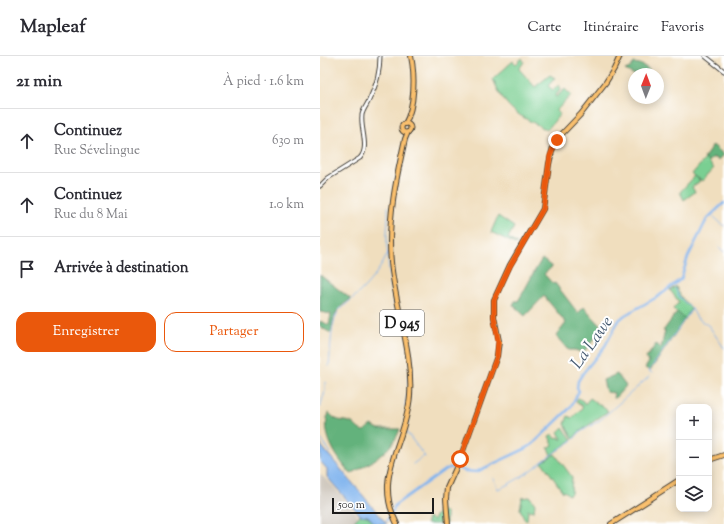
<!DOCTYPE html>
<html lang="fr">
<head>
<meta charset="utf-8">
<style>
  body { margin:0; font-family:"Sorts Mill Goudy",serif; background:#f7f7f7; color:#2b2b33 }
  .controls { position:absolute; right:12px; bottom:12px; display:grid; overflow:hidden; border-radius:8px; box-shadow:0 2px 10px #0003 }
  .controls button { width:36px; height:36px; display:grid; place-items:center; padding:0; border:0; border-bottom:1px solid #e1e1e2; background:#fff; color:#2b2b33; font:20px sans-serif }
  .compass { position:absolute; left:308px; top:12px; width:36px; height:36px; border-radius:50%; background:#fff; box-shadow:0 2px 10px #0003; rotate:1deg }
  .scale { position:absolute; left:12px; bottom:10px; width:102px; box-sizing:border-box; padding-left:4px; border:2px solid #1c1c1c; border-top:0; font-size:11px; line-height:14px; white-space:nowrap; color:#1c1c1c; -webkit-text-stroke:3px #fff; paint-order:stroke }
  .stop { position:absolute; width:12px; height:12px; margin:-9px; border:3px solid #ea580c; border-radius:50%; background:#fff }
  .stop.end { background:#ea580c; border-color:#fff; box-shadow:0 1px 4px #0008 }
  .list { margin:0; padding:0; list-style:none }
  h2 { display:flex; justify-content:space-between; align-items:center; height:52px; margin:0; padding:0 16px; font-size:17px }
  h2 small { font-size:13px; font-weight:400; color:#7c7c81 }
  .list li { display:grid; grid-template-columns:26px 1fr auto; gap:12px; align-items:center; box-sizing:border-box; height:64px; padding:0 16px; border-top:1px solid #e1e1e2 }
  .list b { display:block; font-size:15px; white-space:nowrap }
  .list p { margin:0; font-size:13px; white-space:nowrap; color:#7c7c81 }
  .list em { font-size:13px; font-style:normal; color:#7c7c81 }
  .actions { display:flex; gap:8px; padding:12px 16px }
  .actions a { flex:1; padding:9px 0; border:1px solid #ea580c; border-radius:12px; text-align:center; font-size:14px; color:#ea580c }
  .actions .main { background:#ea580c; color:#fff }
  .icon { flex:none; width:22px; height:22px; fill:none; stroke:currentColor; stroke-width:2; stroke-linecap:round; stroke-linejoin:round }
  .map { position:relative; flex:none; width:404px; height:468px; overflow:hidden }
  header { display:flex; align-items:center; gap:24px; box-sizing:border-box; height:56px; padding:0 20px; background:#fff; border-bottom:1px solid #e1e1e2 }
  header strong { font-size:19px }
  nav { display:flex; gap:22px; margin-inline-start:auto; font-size:14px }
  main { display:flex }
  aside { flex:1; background:#fff }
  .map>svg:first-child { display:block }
  .industrial { fill:#cbc3b8 }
  .green { fill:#7acf92; stroke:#4b7657 }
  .forest { fill:#63b27c; stroke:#40674c }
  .water { fill:#80b4ee; stroke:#4e6885 }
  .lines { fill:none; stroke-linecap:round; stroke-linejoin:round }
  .stream { stroke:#80b4ee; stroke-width:1 }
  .river { stroke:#80b4ee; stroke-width:2.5 }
  .minor-casing { stroke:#3c3934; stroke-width:5 }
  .major-casing { stroke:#3c3934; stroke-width:6 }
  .minor { stroke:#fff; stroke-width:3 }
  .major { stroke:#f9bf6d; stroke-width:4 }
  .route { stroke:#ea580c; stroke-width:5 }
  .labels { text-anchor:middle; stroke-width:4; stroke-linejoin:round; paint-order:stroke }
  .shield { fill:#fff; stroke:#606060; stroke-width:1 }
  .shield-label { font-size:15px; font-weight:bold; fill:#1c1c1c }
  .water-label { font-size:17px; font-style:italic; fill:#445970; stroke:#fff }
</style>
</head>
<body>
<header>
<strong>Mapleaf</strong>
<nav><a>Carte</a><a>Itinéraire</a><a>Favoris</a></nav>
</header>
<main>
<aside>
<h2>21 min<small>À pied · 1.6 km</small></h2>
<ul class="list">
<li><svg class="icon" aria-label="ahead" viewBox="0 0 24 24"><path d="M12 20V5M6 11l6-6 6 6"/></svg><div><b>Continuez</b><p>Rue Sévelingue</p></div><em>630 m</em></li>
<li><svg class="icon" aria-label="ahead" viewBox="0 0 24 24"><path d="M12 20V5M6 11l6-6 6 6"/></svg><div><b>Continuez</b><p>Rue du 8 Mai</p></div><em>1.0 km</em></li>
<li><svg class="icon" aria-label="arrive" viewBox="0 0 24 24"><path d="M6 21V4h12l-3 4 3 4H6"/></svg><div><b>Arrivée à destination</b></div></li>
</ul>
<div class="actions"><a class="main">Enregistrer</a><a>Partager</a></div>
</aside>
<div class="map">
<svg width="404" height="468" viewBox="0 0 404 468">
  <rect width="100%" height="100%" fill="#fff"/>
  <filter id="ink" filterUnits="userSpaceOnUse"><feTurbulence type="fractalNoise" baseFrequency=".025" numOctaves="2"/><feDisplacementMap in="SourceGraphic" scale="8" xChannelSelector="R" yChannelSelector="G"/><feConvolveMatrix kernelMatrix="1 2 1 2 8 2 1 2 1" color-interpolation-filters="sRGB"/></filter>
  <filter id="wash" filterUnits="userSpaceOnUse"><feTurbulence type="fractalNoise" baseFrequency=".012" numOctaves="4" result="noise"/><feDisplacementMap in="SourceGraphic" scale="16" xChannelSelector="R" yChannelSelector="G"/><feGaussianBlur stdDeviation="0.9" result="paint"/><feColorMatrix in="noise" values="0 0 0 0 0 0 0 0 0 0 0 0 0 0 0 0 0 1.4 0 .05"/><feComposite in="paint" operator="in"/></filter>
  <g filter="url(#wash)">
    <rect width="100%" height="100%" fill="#f0debe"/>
    <path class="industrial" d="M0,418l12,11 26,31 -5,8h-33z"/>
    <g class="green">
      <path d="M202,2l2,4 -5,7 16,18 15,-12 5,3 -7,8 5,4 6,-5 2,4 -6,7 1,1 9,-8 6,6 -15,16 4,3 -13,16c-30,-16 -40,-18 -54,-51l20,-18 3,3z"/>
      <path d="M385,103l9,9 -12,13 -10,-7z"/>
      <path d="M375,120l5,5 -8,6 3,5 -11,8 -4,-8z"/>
      <path d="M178,160l16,11 -6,11 9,6v1l-26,-13z"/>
      <path d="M355,231h1l5,10 10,12 -6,10 -12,-10 6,-7 -9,-12z"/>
      <path d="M258,342l5,3 2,3 5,-6 18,13 -30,22 -5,6 -8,-15 3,-8 4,2 11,-11 -7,-5z"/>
      <path d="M243,371l9,13 -21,15 -3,-7 5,-3 -4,-9 4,-2 2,4 4,-1 1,2h2l-4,-7z"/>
      <path d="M235,398l17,23 -1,16 -2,2 -5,-4 -1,1 -21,-30z"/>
      <path d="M210,441l5,7 -1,7 -6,-1 -1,10h-2l-5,-11 2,-10 -1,-1z"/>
      <path d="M122,455l4,2v11h-20l3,-7 4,4 2,-5z"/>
      <path d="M40,459l8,1 7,8h-22l3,-5z"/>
    </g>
    <g class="forest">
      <path d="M314,7l6,1 10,6 -3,4h-13v1l-9,-5 5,-2z"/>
      <path d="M393,89l11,10 -5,5 -6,-3 -4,5 -5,-4z"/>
      <path d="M222,203l10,8 -8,7 9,10 2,-1 23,30 6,-6 19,21 -20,25 -8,-3h-7l-12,-14 10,-13 -22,-27 -19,20 -12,-11 2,-4h3c9,-14 15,-29 24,-42z"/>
      <path d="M0,219l31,24c-16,11 -17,15 -20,34l-11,-6v-6l9,4 2,-11 -11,-2z"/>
      <path d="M357,256l8,7 -35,52 -5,-3 4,-6 -3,-4 10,-14 5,4 4,-17h-2z"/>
      <path d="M297,318l9,12 -12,13 -1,-1 1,-5 -8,-1 -3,-12z"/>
      <path d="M9,357c10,10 10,6 21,9 6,2 7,8 14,9l7,-6 8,4h21c-8,23 -30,34 -49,45 -15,-16 -31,-42 -22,-61z"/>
    </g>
    <path class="water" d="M0,388l8,10 59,70h-12l-7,-8 -8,-1 -33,-38v-8l-7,-8z"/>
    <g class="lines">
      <g class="stream">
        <path d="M68,151c1,12 -2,25 -1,37 1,29 6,58 14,85"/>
        <path d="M394,161l10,9"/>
        <path d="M399,191l5,5"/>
        <path d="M355,228v1"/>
        <path d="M355,232l5,10 12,11 5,9 12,8 15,22"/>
        <path d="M9,310c2,-17 1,-42 10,-56 19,-15 38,-33 48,-55"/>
        <path d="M332,317l-3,-2 43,-62"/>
        <path d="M0,351l5,-16v-9"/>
        <path d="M85,351l3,-18v-15"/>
        <path d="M89,361l-4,16 3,1 17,23"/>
        <path d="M0,382l11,15"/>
        <path d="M254,383l5,-6 21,-13 51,-45"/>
        <path d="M93,408l11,-8"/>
        <path d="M173,422l5,11c28,-11 49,-34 74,-48"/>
      </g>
      <path class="river" d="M67,464l5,-6 3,-9 48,-34 6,-3 6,-1 10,4 11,1 51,-24 6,-4 37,-36 9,-17 -2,-3 1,-7 5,-8 22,-27 14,-26 6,-5 34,-19 22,-17 7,-22 19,-38 17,-16"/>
    </g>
  </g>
  <g filter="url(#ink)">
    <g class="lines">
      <g class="minor-casing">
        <g id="minor">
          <path d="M385,0l19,15"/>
          <path d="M0,130l8,-8 32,-20c10,-11 0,-29 2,-43 1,-6 6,-11 8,-17 7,-15 10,-26 10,-42"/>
        </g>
      </g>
      <g class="major-casing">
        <g id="major">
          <circle cx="86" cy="72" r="4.5"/>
          <path d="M85,68c10,-18 10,-48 6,-68"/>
          <path d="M389,404l15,-5"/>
          <path d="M334,440l25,-16"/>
          <path d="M77,468c-25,-48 9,-80 13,-128 3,-46 -15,-89 -19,-134 -4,-41 5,-83 14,-123l3,-7"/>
          <path d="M128,468l-2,-25 1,-11 13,-29 37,-103 2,-15 -5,-24v-17l16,-35 33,-56 6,-45 4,-17 6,-10 22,-23 25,-32 8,-13 6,-13"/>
          <path d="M291,468l44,-28"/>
        </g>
      </g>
      <use href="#minor" class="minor"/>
      <use href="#major" class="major"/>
    </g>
  </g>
  <g class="lines" filter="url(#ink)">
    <path class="route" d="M140,403l37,-103 1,-15 -4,-24v-17l16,-34 33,-57 7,-53 7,-16"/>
  </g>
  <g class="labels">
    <rect class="shield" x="60" y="254" width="44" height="26" rx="3"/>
    <g class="shield-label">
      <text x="82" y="272">D 945</text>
    </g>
    <g class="water-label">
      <text transform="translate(271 286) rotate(-55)" y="6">La Lawe</text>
    </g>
  </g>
</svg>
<div class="controls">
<button>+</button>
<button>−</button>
<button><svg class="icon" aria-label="layers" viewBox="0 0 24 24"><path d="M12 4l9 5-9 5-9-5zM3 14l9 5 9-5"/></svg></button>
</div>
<svg class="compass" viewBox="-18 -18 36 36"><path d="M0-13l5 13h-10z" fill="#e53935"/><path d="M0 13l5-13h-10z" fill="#7c7c81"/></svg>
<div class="scale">500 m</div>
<div class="stop" style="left:140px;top:403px"></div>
<div class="stop end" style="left:237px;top:84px"></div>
</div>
</main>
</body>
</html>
